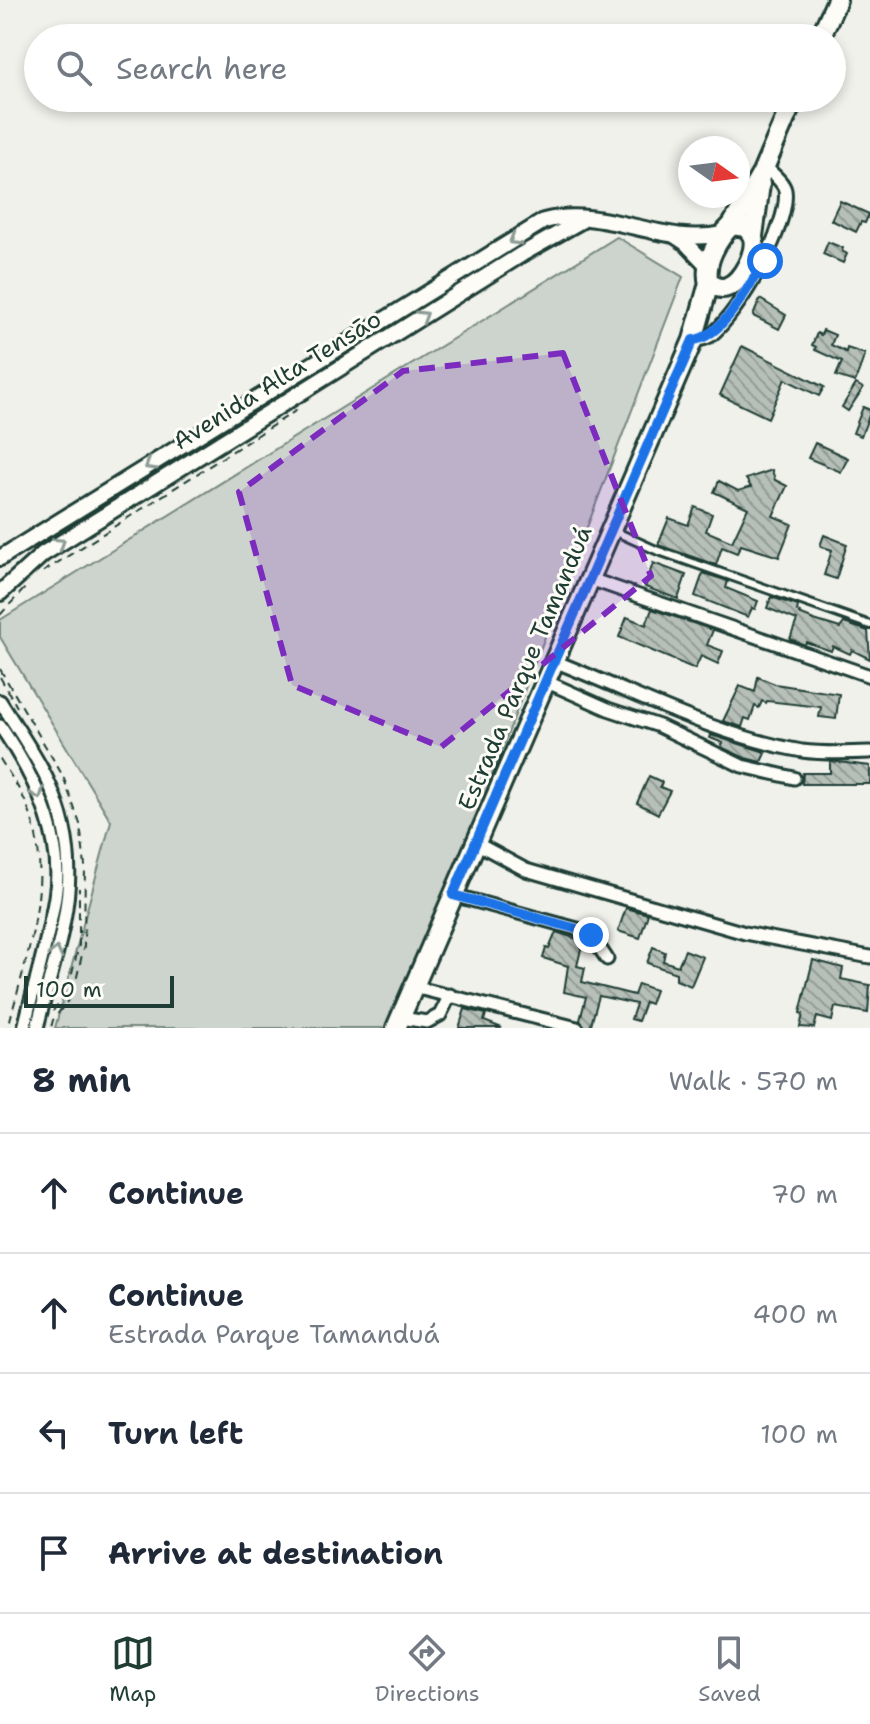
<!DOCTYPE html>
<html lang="en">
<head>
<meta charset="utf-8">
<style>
  body { margin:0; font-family:"Shantell Sans",sans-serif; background:#f6f6f7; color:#1f2937 }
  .compass { position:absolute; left:678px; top:136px; width:72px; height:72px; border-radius:50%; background:#fff; box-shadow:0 4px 12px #0003; rotate:104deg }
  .scale { position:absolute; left:24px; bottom:20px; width:150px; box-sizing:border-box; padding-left:8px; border:4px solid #1f3d34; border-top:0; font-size:22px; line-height:28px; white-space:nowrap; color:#1f3d34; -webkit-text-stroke:6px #fdfcf7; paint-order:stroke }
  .stop { position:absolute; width:24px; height:24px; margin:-18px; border:6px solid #1a73e8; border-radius:50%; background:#fff }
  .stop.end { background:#1a73e8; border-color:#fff; box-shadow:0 2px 8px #0008 }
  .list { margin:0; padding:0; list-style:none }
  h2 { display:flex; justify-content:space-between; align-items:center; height:104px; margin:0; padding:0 32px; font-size:34px }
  h2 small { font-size:26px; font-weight:400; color:#747a83 }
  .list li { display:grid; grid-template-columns:52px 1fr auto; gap:24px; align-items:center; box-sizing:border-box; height:120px; padding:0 32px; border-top:2px solid #e0e1e3 }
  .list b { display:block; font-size:30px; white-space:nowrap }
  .list p { margin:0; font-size:26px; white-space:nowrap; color:#747a83 }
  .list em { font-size:26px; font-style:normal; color:#747a83 }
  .icon { flex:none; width:44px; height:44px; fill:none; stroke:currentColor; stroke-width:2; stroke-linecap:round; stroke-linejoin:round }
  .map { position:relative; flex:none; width:870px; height:1028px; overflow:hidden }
  .search { position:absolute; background:#fff; box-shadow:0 4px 12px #0003; left:24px; right:24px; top:24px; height:88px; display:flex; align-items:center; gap:20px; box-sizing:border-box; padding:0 28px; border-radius:44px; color:#747a83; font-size:30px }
  .sheet { height:584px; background:#fff }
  nav { display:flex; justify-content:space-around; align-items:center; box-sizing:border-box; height:112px; border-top:2px solid #e0e1e3; background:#fff; font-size:22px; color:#747a83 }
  nav a { display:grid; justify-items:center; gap:4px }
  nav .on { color:#1f3d34 }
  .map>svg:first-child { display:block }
  .green { fill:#cdd3cd; stroke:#768880; stroke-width:2 }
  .building { fill:url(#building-back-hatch); stroke:#1f3d34; stroke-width:2 }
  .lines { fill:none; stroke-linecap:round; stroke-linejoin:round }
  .service-casing { stroke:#1f3d34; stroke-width:12 }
  .minor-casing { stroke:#1f3d34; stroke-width:17 }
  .tertiary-casing { stroke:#1f3d34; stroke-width:20 }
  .primary-casing { stroke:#1f3d34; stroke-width:24 }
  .path { stroke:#1f3d34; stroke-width:2; stroke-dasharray:8 6; stroke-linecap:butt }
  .service { stroke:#fdfcf7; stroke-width:6 }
  .minor { stroke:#fdfcf7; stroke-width:11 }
  .tertiary { stroke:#fdfcf7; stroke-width:14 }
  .primary { stroke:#fdfcf7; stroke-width:18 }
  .oneway { stroke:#8e9c96 }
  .route { stroke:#1a73e8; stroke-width:10 }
  .marked { fill:#7b2cbf; fill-opacity:0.2; stroke:#7b2cbf; stroke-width:6; stroke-dasharray:16 10; stroke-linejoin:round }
  .labels { text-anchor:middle; stroke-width:6; stroke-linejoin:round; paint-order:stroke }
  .street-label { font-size:24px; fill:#1f3d34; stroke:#fdfcf7 }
</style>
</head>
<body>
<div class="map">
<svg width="870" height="1028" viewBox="0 0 870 1028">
  <defs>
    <pattern id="building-back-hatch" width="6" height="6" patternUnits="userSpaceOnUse" patternTransform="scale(2)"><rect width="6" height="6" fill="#b6bfb8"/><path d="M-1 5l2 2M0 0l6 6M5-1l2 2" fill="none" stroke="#939c96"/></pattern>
  </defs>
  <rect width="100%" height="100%" fill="#f0f1eb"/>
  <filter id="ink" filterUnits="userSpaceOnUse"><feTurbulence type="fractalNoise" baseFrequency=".0125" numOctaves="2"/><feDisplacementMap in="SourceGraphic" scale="16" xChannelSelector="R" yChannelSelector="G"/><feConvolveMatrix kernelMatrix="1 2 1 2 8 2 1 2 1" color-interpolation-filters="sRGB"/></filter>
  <g filter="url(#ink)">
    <path class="green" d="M617,237l66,40 -229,597 -66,154h-333l56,-207 -111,-184v-17z"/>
    <g class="building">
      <path d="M840,201l29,13 -4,9 -4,-1 -5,10 -25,-12z"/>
      <path d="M828,242l15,6 -1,3 5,3 -4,9 -20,-9z"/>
      <path d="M760,299l26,16 -7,14 -26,-13z"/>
      <path d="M823,330l12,5 -4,10 15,7 1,-4 18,6 -10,28 -19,-6 6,-14 -27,-12 1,-3 -4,-2 5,-12 4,2z"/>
      <path d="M742,346l82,41 -5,9 -34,-17 -17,39 -48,-23z"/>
      <path d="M856,384l7,4 -15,23 -6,-4z"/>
      <path d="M863,407l7,3v3l-9,23 -8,-3z"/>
      <path d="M815,443l33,15 -7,14 -33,-14z"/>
      <path d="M772,470l3,10 12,6 -14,30 19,8 -13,33 -38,-12 -4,8 -15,-6 -6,18 -58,-20 11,-27 19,7 7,-18 17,7 -6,17 26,11 16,-34 -34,-16 5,-11 19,10 13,-4 -5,-8z"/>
      <path d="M824,535l23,9 -11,35 -12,-4 8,-25 -12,-4z"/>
      <path d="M653,563l33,12 -8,24 -33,-12z"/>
      <path d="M703,573l25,8 -2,7 32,13 -3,8 -3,-1 -4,9 -53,-21z"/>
      <path d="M771,597l27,9 -1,5 3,1 -1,2 15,6 26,8 4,-5 24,8 2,28 -18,-9 -2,4 -17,-8 -2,5 -25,-9 -1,3 -15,-6 7,-19 -30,-12z"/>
      <path d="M652,609l61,21 -6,15 16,6 -5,13 -17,-8 -6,13 -76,-32 8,-20 19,8z"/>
      <path d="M758,677l17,7 64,10 -3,25 -17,-2 2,-10 -54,-6 -1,2 -4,-2 -3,7 -4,-2 -5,14 -5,-2 -3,9 -19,-6 17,-35 15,6z"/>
      <path d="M711,735l51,16 3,2 -4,9 -16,-4 -24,-11 2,-4 -13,-5z"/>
      <path d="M830,761l40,5v18h-68l1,-11h27z"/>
      <path d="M649,776l13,6 -2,5 10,4 -12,23 -21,-11z"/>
      <path d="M626,908l22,6 -8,24 -22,-7z"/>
      <path d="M556,932l27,9 -6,25 8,2 -3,14 52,13 4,-11 17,6 -5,14 -5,-2 -7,19 -7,-2 5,-15 -37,-8 -9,32h-5l-5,-8 6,-23 -22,-5 4,-26 -25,-8 3,-10 3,1z"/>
      <path d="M653,947l12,5 -2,9 15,5 7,-16 18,7 -12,29 -15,-6v-7l-29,-10z"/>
      <path d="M813,960l30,8 -2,11 29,6 -2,28 -33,-6 -3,14 -15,-4 -3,11 -14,-1 3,-13 -3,-1z"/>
      <path d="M465,1009l21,5 -2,7 18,7h-43z"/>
    </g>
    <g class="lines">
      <g class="service-casing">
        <path id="service" d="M614,531l42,19 214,75"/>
      </g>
      <g class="minor-casing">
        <g id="minor">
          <path d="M693,340c6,0 12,-1 17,-4 27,-20 81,-112 75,-146 -2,-9 -14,-17 -20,-24"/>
          <path d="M590,579l280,97"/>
          <path d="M554,661c81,32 162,75 248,90 23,3 45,2 68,1"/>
          <path d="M545,681l63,28 51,17 83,40 52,12"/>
          <path d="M0,701c16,26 35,52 48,80 42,90 11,157 -11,247"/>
          <path d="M0,726c33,48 65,111 55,171 -7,44 -21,88 -31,131"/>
          <path d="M476,843l50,27 219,63 125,24"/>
          <path d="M453,895l128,35 10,5 16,24"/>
          <path d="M414,987l163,41"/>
          <path d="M401,1018l26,4 13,-7 10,-20"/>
        </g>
      </g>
      <g class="tertiary-casing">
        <g id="tertiary">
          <path d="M674,235l12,8 22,23"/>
          <path d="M0,558l544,-337c60,-16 118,26 178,13"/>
          <path d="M0,593l43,-39 479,-300 64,-36"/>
        </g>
      </g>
      <g class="primary-casing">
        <g id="primary">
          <path d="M820,38l17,-38"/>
          <path d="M732,225l14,2c2,3 7,8 7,11 4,14 -11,44 -26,49 -6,3 -12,-1 -18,-4 -6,-20 9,-45 23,-58z"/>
          <path d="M732,225l30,-52 32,-75"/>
          <path d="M753,236l7,-52"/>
          <path d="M396,1028l297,-688 16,-57"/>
        </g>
      </g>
      <g class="path">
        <path d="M43,572l254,-162"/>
        <path d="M0,615l26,-28"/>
        <path d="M0,669l63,107 17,48 5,42 -1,80 -11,48 -20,26 -2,8"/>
        <path d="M0,677l17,30"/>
        <path d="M0,759c10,16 21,31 28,49 28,73 -2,148 -20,220"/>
        <path d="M53,1011l15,-21 11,-45v-57"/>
      </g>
      <use href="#service" class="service"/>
      <use href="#minor" class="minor"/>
      <use href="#tertiary" class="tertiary"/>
      <use href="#primary" class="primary"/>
    </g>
    <defs><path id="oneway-chevron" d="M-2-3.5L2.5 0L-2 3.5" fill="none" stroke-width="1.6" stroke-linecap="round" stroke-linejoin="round" transform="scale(2)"/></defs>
    <g class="oneway">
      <use href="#oneway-chevron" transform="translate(514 240) rotate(148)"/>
      <use href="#oneway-chevron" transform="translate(423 316) rotate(-32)"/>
      <use href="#oneway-chevron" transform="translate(150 465) rotate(148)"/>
      <use href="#oneway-chevron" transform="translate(60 543) rotate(-33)"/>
      <use href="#oneway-chevron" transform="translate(38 794) rotate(69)"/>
      <use href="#oneway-chevron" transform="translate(56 952) rotate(-76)"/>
    </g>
  </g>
  <g class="lines" filter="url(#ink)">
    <path class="route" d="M591,935l-10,-5 -128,-35 240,-555c30,-2 56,-56 72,-79"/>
  </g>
  <path class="marked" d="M563,353l88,223 -210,171 -149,-62 -53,-193 164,-121z"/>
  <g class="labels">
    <g class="street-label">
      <text transform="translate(277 380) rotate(-32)" y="8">Avenida Alta Tensāo</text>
      <text transform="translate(525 668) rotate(-67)" y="8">Estrada Parque Tamanduá</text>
    </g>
  </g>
</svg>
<svg class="compass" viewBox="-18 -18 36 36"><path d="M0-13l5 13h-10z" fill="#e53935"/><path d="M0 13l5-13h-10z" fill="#747a83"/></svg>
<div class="scale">100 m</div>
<div class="stop" style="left:765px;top:261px"></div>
<div class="stop end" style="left:591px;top:935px"></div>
<div class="search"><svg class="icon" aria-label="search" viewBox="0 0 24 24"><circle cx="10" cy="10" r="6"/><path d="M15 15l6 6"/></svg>Search here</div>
</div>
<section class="sheet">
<h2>8 min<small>Walk · 570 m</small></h2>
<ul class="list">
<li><svg class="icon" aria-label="ahead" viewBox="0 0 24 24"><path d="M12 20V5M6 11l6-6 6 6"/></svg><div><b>Continue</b></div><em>70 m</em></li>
<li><svg class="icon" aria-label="ahead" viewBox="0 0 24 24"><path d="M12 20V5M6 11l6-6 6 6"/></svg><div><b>Continue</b><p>Estrada Parque Tamanduá</p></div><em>400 m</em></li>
<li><svg class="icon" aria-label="left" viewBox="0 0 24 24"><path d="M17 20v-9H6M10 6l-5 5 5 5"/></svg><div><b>Turn left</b></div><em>100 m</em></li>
<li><svg class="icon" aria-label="arrive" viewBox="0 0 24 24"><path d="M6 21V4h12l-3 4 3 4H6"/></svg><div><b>Arrive at destination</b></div></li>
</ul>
</section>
<nav>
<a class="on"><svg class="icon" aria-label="map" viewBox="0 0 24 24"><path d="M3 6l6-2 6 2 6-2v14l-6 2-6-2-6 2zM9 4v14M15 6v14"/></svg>Map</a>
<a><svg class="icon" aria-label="directions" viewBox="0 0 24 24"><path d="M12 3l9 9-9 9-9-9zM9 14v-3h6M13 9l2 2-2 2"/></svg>Directions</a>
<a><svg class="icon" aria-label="saved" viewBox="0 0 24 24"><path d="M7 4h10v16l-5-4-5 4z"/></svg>Saved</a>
</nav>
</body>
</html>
